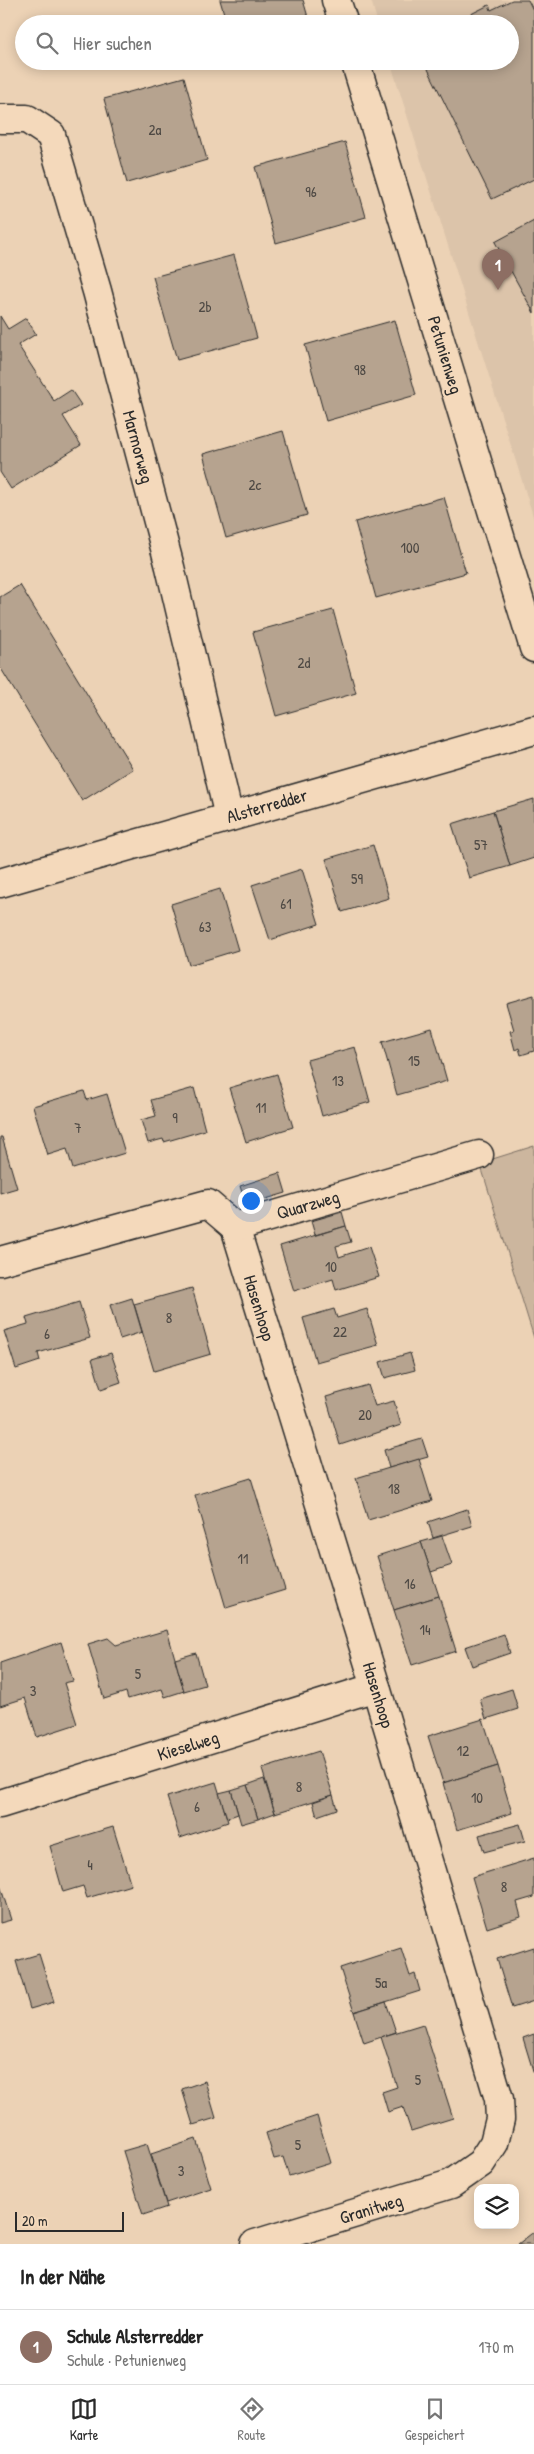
<!DOCTYPE html>
<html lang="de">
<head>
<meta charset="utf-8">
<style>
  body { margin:0; font-family:"Patrick Hand",sans-serif; background:#f6f6f6; color:#222 }
  .controls { position:absolute; right:15px; bottom:15px; display:grid; overflow:hidden; border-radius:10px; box-shadow:0 2px 12px #0003 }
  .controls button { width:45px; height:45px; display:grid; place-items:center; padding:0; border:0; border-bottom:1px solid #e0e0e0; background:#fff; color:#222; font:25px sans-serif }
  .scale { position:absolute; left:15px; bottom:12px; width:109px; box-sizing:border-box; padding-left:5px; border:2px solid #2b2b2b; border-top:0; font-size:14px; line-height:18px; white-space:nowrap; color:#2b2b2b; -webkit-text-stroke:4px #f4d9bb; paint-order:stroke }
  .you { position:absolute; left:250px; top:1200px; width:18px; height:18px; margin:-12px; border:4px solid #fff; border-radius:50%; background:#1a73e8; box-shadow:0 0 0 8px #1a73e833 }
  .badge { display:grid; place-items:center; width:32px; height:32px; border-radius:50%; background:#2b2b2b; color:#fff; font-size:16px; font-weight:700 }
  .pin { position:absolute; translate:-50% -41px; filter:drop-shadow(0 1px 2px #0008) }
  .pin::after { content:''; position:absolute; top:26px; width:18px; height:15px; background:inherit; clip-path:polygon(0 0,100% 0,50% 100%) }
  .list { margin:0; padding:0; list-style:none }
  h2 { display:flex; justify-content:space-between; align-items:center; height:65px; margin:0; padding:0 20px; font-size:21px }
  h2 small { font-size:16px; font-weight:400; color:#767676 }
  .list li { display:grid; grid-template-columns:32px 1fr auto; gap:15px; align-items:center; box-sizing:border-box; height:75px; padding:0 20px; border-top:1px solid #e0e0e0 }
  .list b { display:block; font-size:19px; white-space:nowrap }
  .list p { margin:0; font-size:16px; white-space:nowrap; color:#767676 }
  .list em { font-size:16px; font-style:normal; color:#767676 }
  .icon { flex:none; width:28px; height:28px; fill:none; stroke:currentColor; stroke-width:2; stroke-linecap:round; stroke-linejoin:round }
  .map { position:relative; flex:none; width:534px; height:2244px; overflow:hidden }
  .search { position:absolute; background:#fff; box-shadow:0 2px 12px #0003; left:15px; right:15px; top:15px; height:55px; display:flex; align-items:center; gap:12px; box-sizing:border-box; padding:0 18px; border-radius:28px; color:#767676; font-size:19px }
  .sheet { height:140px; background:#fff }
  nav { display:flex; justify-content:space-around; align-items:center; box-sizing:border-box; height:70px; border-top:1px solid #e0e0e0; background:#fff; font-size:14px; color:#767676 }
  nav a { display:grid; justify-items:center; gap:2px }
  nav .on { color:#2b2b2b }
  .map>svg:first-child { display:block }
  .built { fill:#dcc4aa }
  .green { fill:#ccb69e; stroke:#7c7064 }
  .building { fill:#b6a38f; stroke:#2b2b2b }
  .lines { fill:none; stroke-linecap:round; stroke-linejoin:round }
  .minor-casing { stroke:#2b2b2b; stroke-width:31 }
  .minor { stroke:#f4d9bb; stroke-width:28 }
  .labels { text-anchor:middle; stroke-width:4.5; stroke-linejoin:round; paint-order:stroke }
  .number-label { font-size:15px; fill:#4e4944 }
  .street-label { font-size:18px; fill:#2b2b2b; stroke:#f4d9bb }
</style>
</head>
<body>
<div class="map">
<svg width="534" height="2244" viewBox="0 0 534 2244">
  <rect width="100%" height="100%" fill="#ecd2b5"/>
  <filter id="ink" filterUnits="userSpaceOnUse"><feTurbulence type="fractalNoise" baseFrequency=".02" numOctaves="2"/><feDisplacementMap in="SourceGraphic" scale="10" xChannelSelector="R" yChannelSelector="G"/><feConvolveMatrix kernelMatrix="1 2 1 2 8 2 1 2 1" color-interpolation-filters="sRGB"/></filter>
  <g filter="url(#ink)">
    <path class="built" d="M371,0h163v519l-144,-458h120v-37h-132z"/>
    <path class="green" d="M534,1146v192l-54,-175z"/>
    <g class="building">
      <path d="M220,0h83l7,24h-83z"/>
      <path d="M512,0h16l6,12v167l-42,20 -68,-138h86v-37h-59l38,-19 2,5z"/>
      <path d="M184,77l23,83 -80,23 -23,-84z"/>
      <path d="M345,142l21,75 -90,26 -21,-76z"/>
      <path d="M534,221v92l-39,-71z"/>
      <path d="M234,255l23,83 -80,22 -24,-83z"/>
      <path d="M0,316l8,13 18,-11 10,16 -18,11 36,56 17,-11 10,15 -18,11 18,29 -70,44 -11,-17z"/>
      <path d="M395,320l21,75 -90,26 -21,-76z"/>
      <path d="M283,431l24,84 -81,23 -23,-84z"/>
      <path d="M444,497l22,76 -90,25 -21,-76z"/>
      <path d="M20,585l113,184 -51,32 -82,-134v-70z"/>
      <path d="M333,610l23,83 -80,23 -23,-84z"/>
      <path d="M534,799v59l-24,8 -17,-55z"/>
      <path d="M493,811l17,55 -41,12 -17,-54z"/>
      <path d="M373,845l16,53 -47,14 -16,-53z"/>
      <path d="M302,869l17,55 -49,16 -18,-55z"/>
      <path d="M220,889l18,61 -49,15 -18,-61z"/>
      <path d="M534,995v56l-13,4 -2,-7 -4,2 -5,-19 4,-1 -8,-27z"/>
      <path d="M432,1028l15,53 -50,14 -15,-53z"/>
      <path d="M355,1047l15,55 -48,14 -15,-56z"/>
      <path d="M277,1074l16,53 -47,15 -17,-54z"/>
      <path d="M194,1088l11,42 -41,12 -1,-3 -15,4 -7,-23 15,-4 -5,-16z"/>
      <path d="M84,1091l3,9 20,-6 18,59 -52,16 -6,-20 -19,6 -15,-49z"/>
      <path d="M0,1137h2l15,51 -17,5z"/>
      <path d="M280,1173l6,20 -40,12 -6,-19z"/>
      <path d="M342,1212l4,14 -31,9 -4,-14z"/>
      <path d="M346,1226l5,16 -15,4 3,11 30,-10 10,30 -43,13 -3,-11 -39,12 -14,-45z"/>
      <path d="M192,1288l19,66 -57,17 -20,-67z"/>
      <path d="M132,1298l10,34 -22,7 -10,-34z"/>
      <path d="M79,1302l11,36 -52,15 2,8 -24,8 -12,-38 24,-7 -2,-6z"/>
      <path d="M334,1309l3,9 30,-9 11,36 -62,17 -13,-44z"/>
      <path d="M111,1353l10,29 -20,7 -9,-30z"/>
      <path d="M410,1353l5,17 -30,8 -5,-16z"/>
      <path d="M368,1385l7,21 19,-5 7,24 -61,20 -14,-48z"/>
      <path d="M422,1439l6,18 -39,11 -5,-18z"/>
      <path d="M419,1459l13,42 -64,19 -12,-42z"/>
      <path d="M251,1478l34,112 -59,18 -24,-81 2,-1 -9,-31z"/>
      <path d="M467,1509l5,17 -39,12 -5,-16z"/>
      <path d="M442,1536l10,29 -21,7 -10,-30z"/>
      <path d="M421,1542l18,54 -45,14 -17,-54z"/>
      <path d="M439,1596l17,55 -44,14 -18,-55z"/>
      <path d="M167,1630l17,61 -19,6 -3,-8 -34,10 -2,-7 -22,7 -16,-55 20,-6 8,7z"/>
      <path d="M504,1634l6,19 -38,13 -7,-19z"/>
      <path d="M61,1642l12,39 -9,2 13,41 -40,13 -12,-39 -25,8v-43z"/>
      <path d="M196,1653l9,32 -21,6 -9,-32z"/>
      <path d="M512,1689l6,20 -32,10 -6,-20z"/>
      <path d="M483,1719l15,47 -55,17 -15,-47z"/>
      <path d="M319,1751l14,44 -58,18 -13,-44z"/>
      <path d="M498,1766l14,47 -55,17 -14,-47z"/>
      <path d="M264,1779l11,34 -17,6 -11,-34z"/>
      <path d="M216,1782l12,40 -48,16 -13,-41z"/>
      <path d="M247,1785l11,34 -17,5 -10,-34z"/>
      <path d="M231,1790l7,24 -11,4 -8,-25z"/>
      <path d="M333,1795l4,14 -20,7 -4,-14z"/>
      <path d="M520,1824l5,17 -41,11 -5,-17z"/>
      <path d="M113,1827l18,58 -44,13 -4,-12 -20,6 -13,-46z"/>
      <path d="M534,1858v39l-17,5 4,15 -34,11 -15,-51z"/>
      <path d="M0,1885l11,35 -11,3z"/>
      <path d="M534,1947v54l-22,7 -15,-49z"/>
      <path d="M401,1948l9,28 5,-2 5,17 -66,21 -14,-44z"/>
      <path d="M39,1954l15,48 -24,7 -14,-48z"/>
      <path d="M386,2002l10,30 -32,11 -10,-31z"/>
      <path d="M423,2024l30,94 -42,13 -8,-24 -15,5 -6,-20 15,-5 -16,-50z"/>
      <path d="M534,2034v40l-11,-36z"/>
      <path d="M205,2081l11,37 -23,7 -11,-36z"/>
      <path d="M317,2116l14,47 -42,13 -6,-19 -9,2 -8,-26z"/>
      <path d="M196,2139l15,49 -45,15 -15,-49z"/>
      <path d="M147,2144l20,63 -24,8 -20,-64z"/>
      <path d="M534,2232v12h-16l13,-10z"/>
    </g>
    <g class="lines">
      <g class="minor-casing">
        <g id="minor">
          <path d="M336,0l8,24"/>
          <path d="M355,61l179,587"/>
          <path d="M0,119h27l24,16 46,156 73,276 59,250"/>
          <path d="M0,883l534,-153"/>
          <path d="M235,1227l141,460 123,412 1,20 -6,24 -13,20 -30,21 -196,60"/>
          <path d="M235,1227l244,-72"/>
          <path d="M0,1261l208,-57 27,23"/>
          <path d="M0,1804l376,-117"/>
        </g>
      </g>
      <use href="#minor" class="minor"/>
    </g>
  </g>
  <g class="labels">
    <g class="number-label">
      <text x="155" y="135">2a</text>
      <text x="311" y="197">96</text>
      <text x="205" y="312">2b</text>
      <text x="360" y="375">98</text>
      <text x="255" y="490">2c</text>
      <text x="410" y="553">100</text>
      <text x="304" y="668">2d</text>
      <text x="481" y="850">57</text>
      <text x="357" y="884">59</text>
      <text x="286" y="909">61</text>
      <text x="205" y="932">63</text>
      <text x="414" y="1066">15</text>
      <text x="338" y="1086">13</text>
      <text x="261" y="1113">11</text>
      <text x="175" y="1123">9</text>
      <text x="78" y="1133">7</text>
      <text x="331" y="1272">10</text>
      <text x="169" y="1323">8</text>
      <text x="340" y="1337">22</text>
      <text x="47" y="1339">6</text>
      <text x="365" y="1420">20</text>
      <text x="394" y="1494">18</text>
      <text x="243" y="1564">11</text>
      <text x="410" y="1589">16</text>
      <text x="425" y="1635">14</text>
      <text x="138" y="1679">5</text>
      <text x="33" y="1696">3</text>
      <text x="463" y="1756">12</text>
      <text x="299" y="1792">8</text>
      <text x="477" y="1803">10</text>
      <text x="197" y="1812">6</text>
      <text x="90" y="1870">4</text>
      <text x="504" y="1892">8</text>
      <text x="381" y="1988">5a</text>
      <text x="418" y="2085">5</text>
      <text x="298" y="2150">5</text>
      <text x="181" y="2176">3</text>
    </g>
    <g class="street-label">
      <text transform="translate(445 355) rotate(73)" y="6">Petunienweg</text>
      <text transform="translate(138 447) rotate(75)" y="6">Marmorweg</text>
      <text transform="translate(267 806) rotate(-16)" y="6">Alsterredder</text>
      <text transform="translate(308 1205) rotate(-16)" y="6">Quarzweg</text>
      <text transform="translate(259 1308) rotate(73)" y="6">Hasenhoop</text>
      <text transform="translate(378 1695) rotate(73)" y="6">Hasenhoop</text>
      <text transform="translate(188 1746) rotate(-17)" y="6">Kieselweg</text>
      <text transform="translate(371 2209) rotate(-17)" y="6">Granitweg</text>
    </g>
  </g>
</svg>
<div class="controls">
<button><svg class="icon" aria-label="layers" viewBox="0 0 24 24"><path d="M12 4l9 5-9 5-9-5zM3 14l9 5 9-5"/></svg></button>
</div>
<div class="scale">20 m</div>
<div class="you"></div>
<div class="pin badge" style="left:498px;top:290px;background:#8d6e63">1</div>
<div class="search"><svg class="icon" aria-label="search" viewBox="0 0 24 24"><circle cx="10" cy="10" r="6"/><path d="M15 15l6 6"/></svg>Hier suchen</div>
</div>
<section class="sheet">
<h2>In der Nähe<small></small></h2>
<ul class="list">
<li><span class="badge" style="background:#8d6e63">1</span><div><b>Schule Alsterredder</b><p>Schule · Petunienweg</p></div><em>170 m</em></li>
</ul>
</section>
<nav>
<a class="on"><svg class="icon" aria-label="map" viewBox="0 0 24 24"><path d="M3 6l6-2 6 2 6-2v14l-6 2-6-2-6 2zM9 4v14M15 6v14"/></svg>Karte</a>
<a><svg class="icon" aria-label="directions" viewBox="0 0 24 24"><path d="M12 3l9 9-9 9-9-9zM9 14v-3h6M13 9l2 2-2 2"/></svg>Route</a>
<a><svg class="icon" aria-label="saved" viewBox="0 0 24 24"><path d="M7 4h10v16l-5-4-5 4z"/></svg>Gespeichert</a>
</nav>
</body>
</html>
